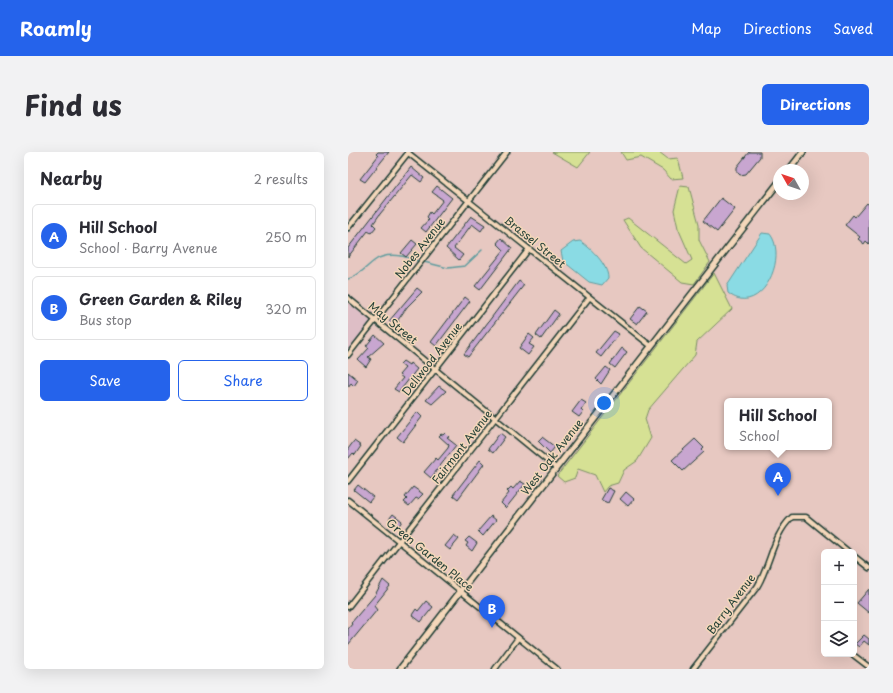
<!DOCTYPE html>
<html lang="en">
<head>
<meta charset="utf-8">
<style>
  body { margin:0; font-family:"Playpen Sans",sans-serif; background:#f2f2f3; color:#2b2b33 }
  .controls { position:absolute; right:12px; bottom:12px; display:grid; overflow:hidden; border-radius:6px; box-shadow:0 4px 16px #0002 }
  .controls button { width:36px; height:36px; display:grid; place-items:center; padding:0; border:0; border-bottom:1px solid #e1e1e2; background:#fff; color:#2b2b33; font:20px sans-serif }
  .compass { position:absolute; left:425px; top:12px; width:36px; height:36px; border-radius:50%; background:#fff; box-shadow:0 4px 16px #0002; rotate:310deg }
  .you { position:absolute; left:256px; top:251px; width:14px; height:14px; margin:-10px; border:3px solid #fff; border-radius:50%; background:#1a73e8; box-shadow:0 0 0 6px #1a73e833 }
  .badge { display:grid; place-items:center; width:26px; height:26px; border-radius:50%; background:#2563eb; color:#fff; font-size:13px; font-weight:700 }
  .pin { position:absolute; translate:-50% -33px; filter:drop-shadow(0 1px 2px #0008) }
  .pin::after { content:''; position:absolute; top:21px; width:14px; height:12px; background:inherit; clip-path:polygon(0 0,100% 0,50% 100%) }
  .popup { position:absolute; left:376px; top:246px; width:108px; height:52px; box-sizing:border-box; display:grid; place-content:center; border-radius:6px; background:#fff; filter:drop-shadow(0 1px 3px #0005); font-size:13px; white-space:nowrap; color:#7c7c81 }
  .popup b { font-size:15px; color:#2b2b33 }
  .popup::after { content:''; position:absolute; left:50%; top:100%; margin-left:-8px; border:8px solid transparent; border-top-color:#fff }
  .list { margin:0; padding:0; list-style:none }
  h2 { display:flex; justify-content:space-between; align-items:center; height:52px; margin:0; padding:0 16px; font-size:17px }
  h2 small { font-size:13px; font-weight:400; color:#7c7c81 }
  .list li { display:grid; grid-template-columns:26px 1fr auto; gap:12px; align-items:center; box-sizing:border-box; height:64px; margin:0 8px 8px; padding:0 8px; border:1px solid #e1e1e2; border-radius:6px }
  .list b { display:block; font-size:15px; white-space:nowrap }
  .list p { margin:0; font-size:13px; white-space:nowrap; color:#7c7c81 }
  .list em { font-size:13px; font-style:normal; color:#7c7c81 }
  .actions { display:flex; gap:8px; padding:12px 16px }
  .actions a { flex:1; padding:9px 0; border:1px solid #2563eb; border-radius:6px; text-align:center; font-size:14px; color:#2563eb }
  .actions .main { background:#2563eb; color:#fff }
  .icon { flex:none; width:22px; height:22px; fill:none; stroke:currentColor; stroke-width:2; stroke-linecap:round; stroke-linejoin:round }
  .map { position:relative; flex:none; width:521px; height:517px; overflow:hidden; border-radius:6px }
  header { display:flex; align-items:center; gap:24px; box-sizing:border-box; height:56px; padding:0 20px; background:#2563eb; color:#fff }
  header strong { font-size:19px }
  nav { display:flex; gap:22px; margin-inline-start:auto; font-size:14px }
  .intro { display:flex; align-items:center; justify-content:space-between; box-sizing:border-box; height:96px; padding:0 24px }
  h1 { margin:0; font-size:28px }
  .button { padding:10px 18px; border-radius:6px; background:#2563eb; color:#fff; font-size:14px; font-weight:700 }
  main { display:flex; gap:24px; padding:0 24px }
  aside { flex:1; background:#fff; border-radius:6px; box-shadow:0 4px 16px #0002 }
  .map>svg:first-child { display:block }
  .built { fill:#debec6 }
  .green { fill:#d6e194; stroke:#7a8f64 }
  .water { fill:#8adbe4; stroke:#5f9c9e }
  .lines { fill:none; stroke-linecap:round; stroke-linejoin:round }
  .stream { stroke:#5f9c9e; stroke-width:1.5 }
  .building { fill:#c8a6d0; stroke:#1f3d34 }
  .minor-casing { stroke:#1f3d34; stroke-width:7 }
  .tertiary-casing { stroke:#1f3d34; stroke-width:8 }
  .minor { stroke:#f4d7ba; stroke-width:4 }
  .tertiary { stroke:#f4d7ba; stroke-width:5 }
  .labels { text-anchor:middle; stroke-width:3; stroke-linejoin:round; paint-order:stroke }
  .street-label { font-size:11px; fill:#1f3d34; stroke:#f4d7ba }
</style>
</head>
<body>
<header>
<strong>Roamly</strong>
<nav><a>Map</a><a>Directions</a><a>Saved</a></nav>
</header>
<div class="intro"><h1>Find us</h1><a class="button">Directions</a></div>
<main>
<aside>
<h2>Nearby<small>2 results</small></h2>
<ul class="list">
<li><span class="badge">A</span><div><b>Hill School</b><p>School · Barry Avenue</p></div><em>250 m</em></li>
<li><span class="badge">B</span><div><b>Green Garden &amp; Riley</b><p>Bus stop</p></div><em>320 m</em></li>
</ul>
<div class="actions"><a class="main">Save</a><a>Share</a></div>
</aside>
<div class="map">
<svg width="521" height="517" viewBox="0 0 521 517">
  <rect width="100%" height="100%" fill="#e7c8c1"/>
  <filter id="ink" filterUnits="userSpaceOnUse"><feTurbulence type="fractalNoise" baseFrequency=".025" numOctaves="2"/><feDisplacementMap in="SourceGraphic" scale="8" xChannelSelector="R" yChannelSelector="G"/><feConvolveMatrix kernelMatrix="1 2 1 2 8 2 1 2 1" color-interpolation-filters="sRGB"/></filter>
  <g filter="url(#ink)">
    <path class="built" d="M0,151l23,18 -23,30z"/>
    <g class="green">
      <path d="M204,0h38l-12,15z"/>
      <path d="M273,0h38l9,7 10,-1 5,20 -12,1 -8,-9 -22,-13 -15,3z"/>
      <path d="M332,34l9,1 10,37v16l11,22 -16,22 -12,-2 -41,-34 -18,-28 5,-2 58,46 6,-4 -14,-32 -4,-18z"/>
      <path d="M366,121l18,36 -35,33 -2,13 -47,55 -3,9 6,19 -14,23 -13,9 -6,13 -10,3 -5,6 -8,-17 -17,-6 -3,9 -11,4 -7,-6z"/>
    </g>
    <g class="water">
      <path d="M414,81l8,1c19,24 -10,85 -42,59l-1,-7z"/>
      <path d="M232,89c11,7 28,24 28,37l-6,7 -13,-3 -26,-21 -2,-10 12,-9z"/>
    </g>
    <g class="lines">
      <g class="stream">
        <path d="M76,110l24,6 17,-2 17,-16"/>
        <path d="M0,127c11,-3 18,-12 26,-18 13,-10 33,-5 46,1"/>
      </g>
    </g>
    <g class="building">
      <path d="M30,0h11l-24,30 -5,-3 18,-23 -2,-2z"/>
      <path d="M401,0h11v5l-14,17 -6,1 -3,-3v-5z"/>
      <path d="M63,15l13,11 -3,4 -9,-7 -32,39 -7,10 3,3 -5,6 -3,-2 -20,26v-9z"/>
      <path d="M89,34l15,12 -26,34 -5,-4 8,-9 -2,-2 3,-5 2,2 11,-14 -11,-8z"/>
      <path d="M373,46l14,11 -18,23 -14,-11z"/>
      <path d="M519,51l2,2v39l-3,-3 -2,3 -6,-5 2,-2 -15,-12 8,-10 2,2z"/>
      <path d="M123,64l14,9 -4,6 -9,-7 -18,24 9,7 -4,5 -13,-12z"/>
      <path d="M153,86l11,10 -32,42 -5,-4 29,-36 -7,-7z"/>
      <path d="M64,88l5,4 -11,13 -5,-4z"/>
      <path d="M171,129l5,4 -56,72 -4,-3z"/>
      <path d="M69,136l5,4 -15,15 -9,13 1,1 -3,4 -7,-4z"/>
      <path d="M117,145l5,4 -34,45 -5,-4z"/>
      <path d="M292,154l7,5 -10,13 -7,-5z"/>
      <path d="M206,158l5,4 -18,25 -5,-4z"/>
      <path d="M266,179l5,3 -18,23 -5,-4z"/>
      <path d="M181,182l5,4 -5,6 5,3 -6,8 -9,-7z"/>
      <path d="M27,183l9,8 -16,14 3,2 -5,8 -8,-7 11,-12 -3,-2z"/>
      <path d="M274,196l5,4 -12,16 -5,-4z"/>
      <path d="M55,209l6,4 1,-2 7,6 -18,23 -5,-3 9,-11 -4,-3 6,-7 -5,-4z"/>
      <path d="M258,215l4,3 -9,14 -5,-5z"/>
      <path d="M0,220l10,8 -4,6 -3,-3 -3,4z"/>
      <path d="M91,234l7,5 -14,13 -6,-4z"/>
      <path d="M233,248l5,3 -5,7 2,2 -4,5 -7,-5z"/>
      <path d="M69,260l5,5 -19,25 -6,-5z"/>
      <path d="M97,281l4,4 -2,1 9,7 -25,33 -7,-6 12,-14 2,2 10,-12 1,-3 -10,-9 2,-2 2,1z"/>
      <path d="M152,281l5,4 -12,16 -5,-4z"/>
      <path d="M194,285l13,10 -5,6 -12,-12z"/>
      <path d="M347,287l9,9 -2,2 2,2 -21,19 -11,-11z"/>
      <path d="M6,289l7,5 -6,9 -2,-2 -5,6v-10z"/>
      <path d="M132,308l4,4 -26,35 -5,-4z"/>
      <path d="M172,329l5,3 -19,24 -5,-5 8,-10 -2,-2 4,-4 2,2z"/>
      <path d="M10,333l15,12 -4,5 -15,-12z"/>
      <path d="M65,335l10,7 -5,5 -2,-1 -7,8 -5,-4 3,-3 -2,-2z"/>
      <path d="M260,336l6,3 -6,12 -7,-3z"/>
      <path d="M278,340l8,7 -6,7 -8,-7z"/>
      <path d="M45,362l9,7 -4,6 -9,-8z"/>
      <path d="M143,364l5,4 -13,16 -5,-5z"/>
      <path d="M106,383l5,4 -9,11 -5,-4z"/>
      <path d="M121,385l8,6 -5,8 -6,-5 2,-3 -3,-2z"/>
      <path d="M35,428l7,6 -16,20 3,4 -29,35v-16l4,-5 -1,-1 24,-28z"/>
      <path d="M521,437v24l-12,-10z"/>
      <path d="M78,449l7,6 -12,15 -9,-7 4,-6 2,2z"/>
      <path d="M516,483l5,4v6l-5,-4 -5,6 -4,-3z"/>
    </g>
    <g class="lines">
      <g class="minor-casing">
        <g id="minor">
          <path d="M59,0l244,194"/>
          <path d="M0,76l60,-75"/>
          <path d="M0,146l208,170"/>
          <path d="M0,203l159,-203"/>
          <path d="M0,329l181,-232"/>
          <path d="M0,348l209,169"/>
          <path d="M506,404l15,12"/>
          <path d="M0,455l241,-309"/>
          <path d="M504,502l17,13"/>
          <path d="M147,517l23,-31"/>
          <path d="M345,517l64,-82c14,-23 15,-51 35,-70h14l43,35"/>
        </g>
      </g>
      <g class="tertiary-casing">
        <g id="tertiary">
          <path d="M441,18l14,-18"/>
          <path d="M52,517l379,-487"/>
        </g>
      </g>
      <use href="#minor" class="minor"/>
      <use href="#tertiary" class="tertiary"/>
    </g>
  </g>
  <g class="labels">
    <g class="street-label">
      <text transform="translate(187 90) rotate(39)" y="4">Brassel Street</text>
      <text transform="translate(72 96) rotate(-52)" y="4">Nobes Avenue</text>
      <text transform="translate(45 171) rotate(39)" y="4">May Street</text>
      <text transform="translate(84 207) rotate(-52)" y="4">Dellwood Avenue</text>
      <text transform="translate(114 295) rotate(-52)" y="4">Fairmont Avenue</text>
      <text transform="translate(204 305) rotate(-52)" y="4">West Oak Avenue</text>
      <text transform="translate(82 403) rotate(39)" y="4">Green Garden Place</text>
      <text transform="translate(383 452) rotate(-53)" y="4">Barry Avenue</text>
    </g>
  </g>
</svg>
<div class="controls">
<button>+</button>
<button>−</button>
<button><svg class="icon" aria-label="layers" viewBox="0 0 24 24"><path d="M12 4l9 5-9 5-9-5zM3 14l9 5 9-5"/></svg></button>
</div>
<svg class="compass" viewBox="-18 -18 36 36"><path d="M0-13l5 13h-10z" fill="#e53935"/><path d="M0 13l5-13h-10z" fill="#7c7c81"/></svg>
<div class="you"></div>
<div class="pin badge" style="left:430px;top:344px">A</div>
<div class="popup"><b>Hill School</b>School</div>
<div class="pin badge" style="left:144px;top:476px">B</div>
</div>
</main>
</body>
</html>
